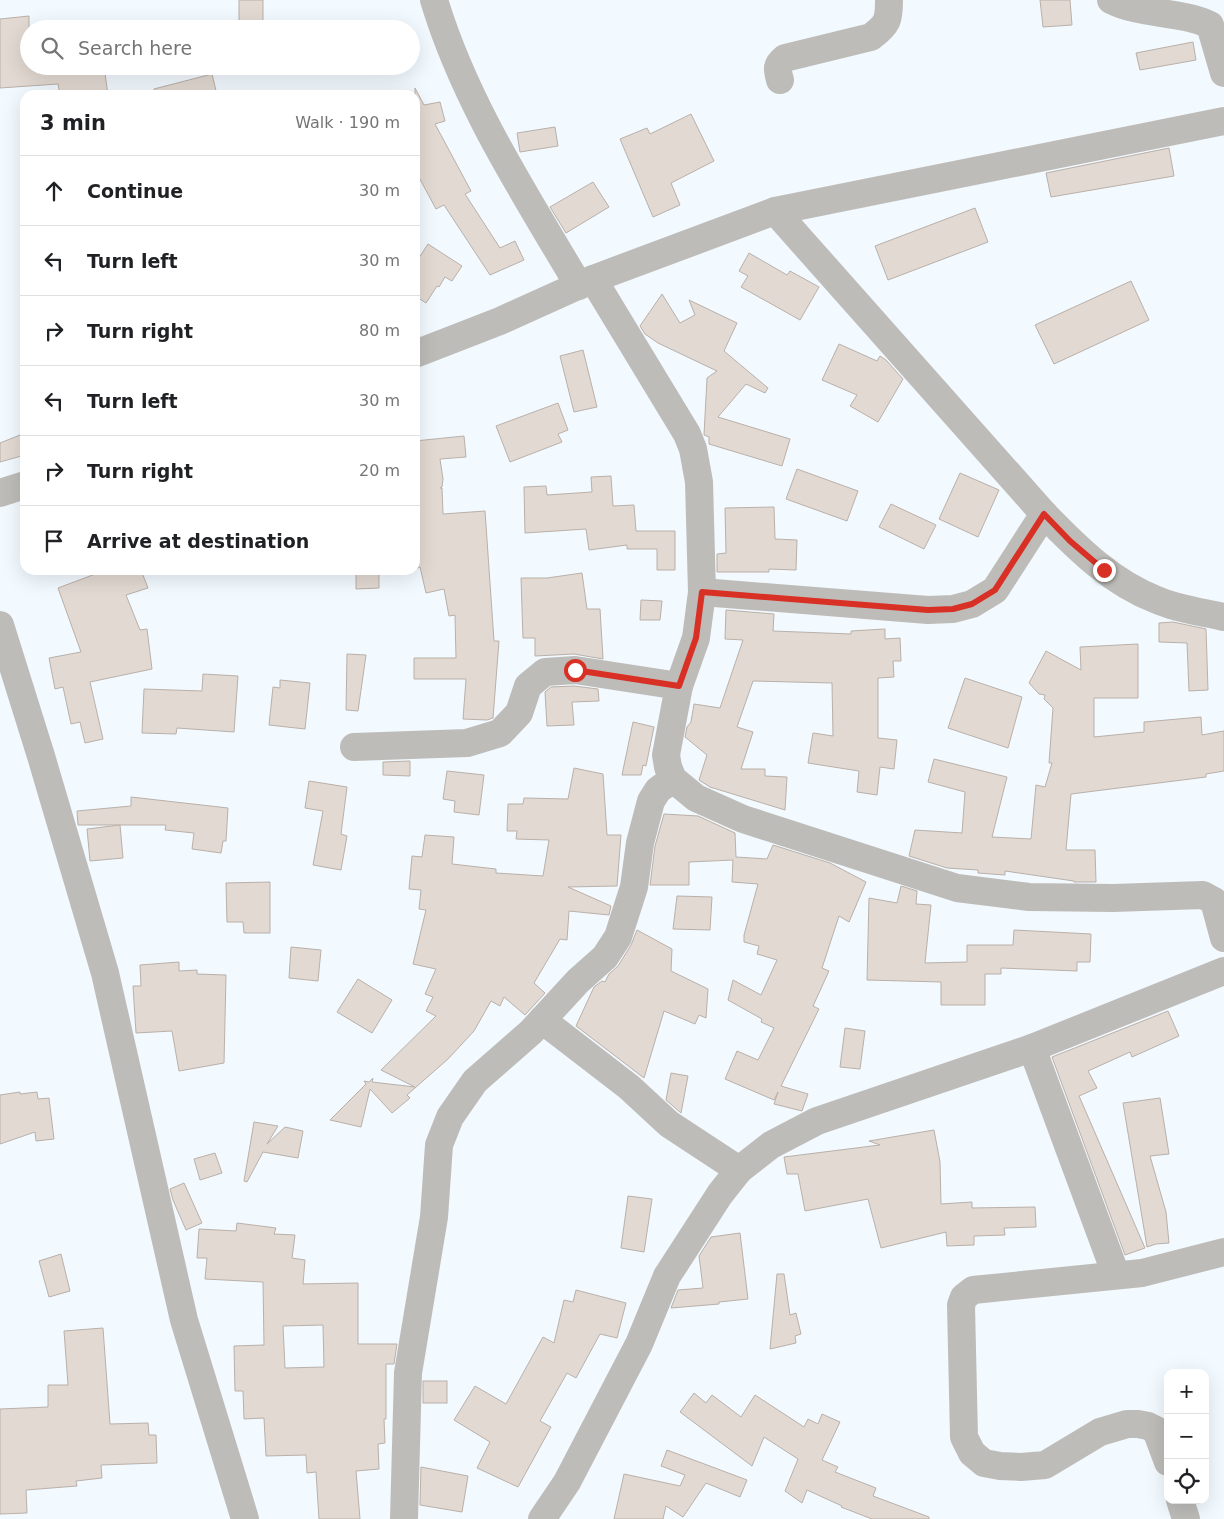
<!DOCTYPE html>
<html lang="en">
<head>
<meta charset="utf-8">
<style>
  body { margin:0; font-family:"DejaVu Sans",sans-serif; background:#f2f2f2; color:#202124 }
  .controls { position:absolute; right:15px; bottom:15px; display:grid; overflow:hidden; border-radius:10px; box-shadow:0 5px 20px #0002 }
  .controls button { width:45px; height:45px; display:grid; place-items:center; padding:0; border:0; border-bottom:1px solid #e0e0e0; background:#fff; color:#202124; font:25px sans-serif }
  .stop { position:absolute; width:15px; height:15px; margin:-11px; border:4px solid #d93025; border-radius:50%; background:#fff }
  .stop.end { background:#d93025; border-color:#fff; box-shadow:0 1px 5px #0008 }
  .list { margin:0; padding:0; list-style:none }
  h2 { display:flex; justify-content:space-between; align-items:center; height:65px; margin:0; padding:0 20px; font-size:21px }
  h2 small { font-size:16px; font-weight:400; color:#757577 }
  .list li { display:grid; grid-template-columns:32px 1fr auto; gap:15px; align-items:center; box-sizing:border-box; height:70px; padding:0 20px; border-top:1px solid #e0e0e0 }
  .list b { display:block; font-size:19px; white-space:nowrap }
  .list em { font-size:16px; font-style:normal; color:#757577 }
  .icon { flex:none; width:28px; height:28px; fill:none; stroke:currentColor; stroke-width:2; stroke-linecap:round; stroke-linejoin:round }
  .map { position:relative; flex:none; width:1224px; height:1519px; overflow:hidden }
  .search { position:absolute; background:#fff; box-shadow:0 5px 20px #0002; left:20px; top:20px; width:400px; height:55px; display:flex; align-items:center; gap:12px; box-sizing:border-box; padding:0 18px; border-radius:28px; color:#757577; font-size:19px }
  .panel { position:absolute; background:#fff; box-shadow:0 5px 20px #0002; left:20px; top:90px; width:400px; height:485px; border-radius:15px }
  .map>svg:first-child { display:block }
  .building { fill:#e2d9d2; stroke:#b9b0a9; fill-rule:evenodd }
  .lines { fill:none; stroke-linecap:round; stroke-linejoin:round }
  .minor { stroke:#bebcb8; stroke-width:28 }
  .route { stroke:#d93025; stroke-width:6 }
</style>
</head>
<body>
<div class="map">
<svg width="1224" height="1519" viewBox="0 0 1224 1519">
  <rect width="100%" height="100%" fill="#f2f9ff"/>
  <g class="building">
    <rect x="239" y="0" width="24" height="22"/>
    <path d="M1040,0h30l2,25 -29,2z"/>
    <path d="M29,16v50h75l4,29h-48l-2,-11 -58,4v-69z"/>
    <path d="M1193,42l3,18 -56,10 -4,-17z"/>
    <path d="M212,74l5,21h-62l-1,-6z"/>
    <path d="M415,88l9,17 16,-3 5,19 -10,3 36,67 -6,3 35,54 15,-7 9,19 -34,15 -46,-70 -8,4 -21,-39z"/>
    <path d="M691,114l23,47 -43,22 9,22 -27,12 -33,-78 27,-11 3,6z"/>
    <path d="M555,127l3,19 -38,6 -3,-19z"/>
    <path d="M1169,148l5,28 -123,21 -5,-24z"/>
    <path d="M593,182l16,25 -43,26 -16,-26z"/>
    <path d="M975,208l13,34 -100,38 -13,-34z"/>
    <path d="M428,244l34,22 -10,15 -7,-4 -6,10 -2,-1 -11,17 -11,-7v-32z"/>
    <path d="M749,253l38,22 3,-4 29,16 -19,33 -59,-33 7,-11 -9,-5z"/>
    <path d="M1131,281l18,39 -95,44 -19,-39z"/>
    <path d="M662,294l18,29 15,-8 -6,-15 48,23 -13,28 44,37 -3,5 -19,-9 -28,33 72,22 -8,27 -73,-22v-7l-5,-2 3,-57 10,-7 -59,-28 -13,-9 -5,-8z"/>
    <path d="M839,344l38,17 3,-5 6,4 17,19 -25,43 -28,-16 7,-11 -35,-15z"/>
    <path d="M583,350l14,57 -23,5 -14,-56z"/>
    <path d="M558,403l10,27 -10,4 4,8 -52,20 -14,-36z"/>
    <path d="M25,433v22l-25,7v-19z"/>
    <path d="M464,436l2,21 -26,2 3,20 -1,8 -2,1h2l1,26 42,-3 9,130h5l-6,77 -6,2 -24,-1 3,-40h-52v-21h42l-1,-43 -6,1 -5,-27 -18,4 -6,-26 -5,2v-128z"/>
    <path d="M797,469l61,22 -11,30 -61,-22z"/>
    <path d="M960,473l39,17 -21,47 -39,-18z"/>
    <path d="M611,476l2,30 21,-1 2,26h39v39h-18v-21h-30v-4l-38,5 -3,-21 -61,4 -1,-46 22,-1 1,9 45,-3 -1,-15z"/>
    <path d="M891,504l45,21 -12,24 -45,-22z"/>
    <path d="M774,507l1,32 22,1 -1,30 -27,-1v3h-52v-18l9,-1 -1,-45z"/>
    <path d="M106,570h35l7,18 -22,7 14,35 7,-1 5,40 -62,13 13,57 -18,4 -5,-21 -9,2 -8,-37 -8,2 -6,-31 32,-6 -23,-64z"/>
    <path d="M356,570h23v18l-23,1z"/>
    <path d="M582,573l5,36h13l3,50 -29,-5 -39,2v-18h-12l-2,-60h26z"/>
    <path d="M641,600l21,1 -2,19h-20z"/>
    <path d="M726,610l48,4 -1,17 78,3v-3l34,-2v10l15,-1 1,23h-8l1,16 -16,1v60l19,2 -3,29 -14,-2 -3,28 -20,-3 2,-21 -51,-8 5,-30 20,3 -1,-53 -79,-2 -16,46 16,5 -12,37h24v7l22,1 -2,33 -75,-23 -11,-7 8,-25 -22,-18 2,-10 4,-5 3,-18 26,4 23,-68 -18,-1z"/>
    <path d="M1173,622l33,7 2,61 -19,1 -2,-48 -28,-1v-19z"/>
    <path d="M1138,644v54h-44v39l50,-5v-10l57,-5 1,18 22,-4v40l-18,3v3l-135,17 -5,56h29l1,32h-22v-1l-69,-10v4l-27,-2v-3l-31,-2 -38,-12 6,-26 47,3 3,-41 -37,-10 6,-23 73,18 -15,60 39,2 5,-54 9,2 7,-24h-3l4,-55 -9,-9 1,-4 -6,-1 -10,-11 17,-32 35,19 -1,-23z"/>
    <path d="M347,654l19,1 -8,56 -12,-1z"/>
    <path d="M203,674l35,2 -4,56 -57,-4 -1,6 -34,-1 2,-44 58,2z"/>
    <path d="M965,678l57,19 -14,51 -60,-20z"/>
    <path d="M280,680l30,3 -5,46 -36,-4 4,-38 7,1z"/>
    <path d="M574,686l24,3 1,12 -27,1 2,23 -27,1 -2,-34 6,-5z"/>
    <path d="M633,722l21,5 -8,39 -3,-1 -2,10h-19z"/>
    <path d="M410,761v15l-27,-1v-13z"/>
    <path d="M574,768l29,6 4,61h14l-4,51 -49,1 43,19 -2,9 -40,-4 -2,29 -7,-1 -26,44 11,10 -20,22 -21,-18 -4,9 -9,-5 -17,30 -26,28 -41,36 3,3 -18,15 -22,-24 -9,38 -31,-7 36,-36 -2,-3 5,1 4,-4 -1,4 43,5 -34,-17 55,-54 -10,-5 7,-14 -8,-3 11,-25 -23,-5 13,-54 -7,-1 2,-19 -12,-1 3,-33 10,1 3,-22 29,2 -2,27 44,5v4l47,3 6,-36 -33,-1 1,-8h-10l1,-27h15l1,-6 44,1z"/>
    <path d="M447,771l37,4 -5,40 -25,-3 1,-11 -12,-2z"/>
    <path d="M309,781l38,6 -6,47 6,2 -6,34 -28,-5 10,-54 -18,-3z"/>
    <path d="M131,797l97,11 -2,33h-3l-2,12 -29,-4 2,-16 -29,-3 1,-5h-88l-1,-14 54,-5z"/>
    <path d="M664,814l34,2 37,17 1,24 31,2 6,-14 57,18 36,19 -17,40 -10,-6 -17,52 7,3 -16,35 6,3 -38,77 27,8 -6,17 -28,-7 4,-12 -4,8 -49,-21 12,-28 21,9 16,-32 -13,-6 1,-3 -34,-19 5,-20 28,15 16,-35 -20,-6 2,-8 -15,-4v-7l14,-51 -26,-2 1,-22 -44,2v23h-39l5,-39z"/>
    <path d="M120,825l3,33 -33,3 -3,-32z"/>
    <path d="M270,882v51h-26l-1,-11h-16l-1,-39z"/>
    <path d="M901,886l16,5 -1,13 15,1 -6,58 42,-1v-17h46l1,-15 77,4 -1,28h-13v9l-76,-3v6h-16v31h-44v-23l-74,-2 2,-82 28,5z"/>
    <path d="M677,896l35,1 -2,33 -37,-1z"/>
    <path d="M637,930l35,19 -1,22 37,18 -2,29 -7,-3 -4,9 -31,-13 -20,67 -68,-52 18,-39 8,-6 3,1 4,-8 9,-8 13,-21z"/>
    <path d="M291,947l30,3 -3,31 -29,-3z"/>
    <path d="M179,962v9l18,-1v4l29,1 -2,88 -45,8 -7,-40 -36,2 -3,-47h8l-1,-21z"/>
    <path d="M358,979l34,21 -20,33 -35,-21z"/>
    <path d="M1168,1011l11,25 -47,21 -2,-5 -42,19 9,17 -18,8 66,152 -20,7 -73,-198z"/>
    <path d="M845,1028l20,3 -5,38 -20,-2z"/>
    <path d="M671,1073l17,3 -7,37 -15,-13z"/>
    <path d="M20,1092v2l17,-2 1,7 11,-1 5,41 -18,2 -1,-9 -35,12v-49z"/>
    <path d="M1160,1098l9,56 -19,2 16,56 3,31 -13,1 -9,3 -24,-144z"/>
    <path d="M254,1122l24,4 -11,18 18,-17 18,4 -5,27 -35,-6 -16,30 -3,-1z"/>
    <path d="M934,1130l6,32 1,42 31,-2v6l63,-1 1,20 -32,1 1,7 -31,1v9l-27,1 -1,-14 -65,16 -13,-49 -63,12 -7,-37h-11l-3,-17 96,-12 -11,-4z"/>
    <path d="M215,1153l7,20 -22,7 -6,-21z"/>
    <path d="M184,1183l18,40 -16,7 -13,-30 -3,-11z"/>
    <path d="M628,1196l24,3 -8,53 -23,-4z"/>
    <path d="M237,1223l39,5 -2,6 21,1 -3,23 13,2 -2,24 55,-1v61h39l-3,20h-8v55h-2l1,24 -7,1 1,25 -23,2 4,48h-41l-3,-47 -9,1 -1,-18 -40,1 -2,-38 -20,1 -1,-28h-8l-1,-45 30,-1 -1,-63 -58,-3 2,-21h-10l2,-29 37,2zM323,1325l1,42 -39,1 -2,-42z"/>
    <path d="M740,1233l8,66 -29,3v2l-48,4 7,-18 25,-2 -4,-32 12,-19z"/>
    <path d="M61,1254l9,37 -21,6 -10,-36z"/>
    <path d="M777,1274h7l6,41 6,-2 5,21 -6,2 1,7 -26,6z"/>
    <path d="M576,1290l50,13 -9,35 -17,-4 -24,44 -9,-5 -27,48 11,6 -33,60 -41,-19 13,-26 -36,-22 21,-34 31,18 37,-67 11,6 10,-43 9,2z"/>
    <path d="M103,1328l7,96 38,-1 1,12h7l1,28 -56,2 1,13 -26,3 1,5 -51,4 1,23 -27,1v-105l48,-2v-22h20l-4,-54z"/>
    <rect x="423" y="1381" width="24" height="22"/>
    <path d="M694,1393l12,10 6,-8 29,22 14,-22 49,32 4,-8 10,5 4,-10 18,8 -18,38 16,7 -3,5 41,16 -3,8 56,21v2h-57l-31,-12 1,-1 -35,-16 -5,13 -17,-12 13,-32 -34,-22 -12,29 -72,-54z"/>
    <path d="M667,1450l80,30 -7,17 -34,-14 -23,34 -17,-11 -3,13h-49l10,-45 56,12 5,-11 -24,-9z"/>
    <path d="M421,1467l47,9 -6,36 -42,-7z"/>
  </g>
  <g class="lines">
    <g class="minor">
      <path d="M434,0c31,103 91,194 145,286"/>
      <path d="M1111,0c29,15 70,11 99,25l14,48"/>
      <path d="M780,80c-3,-11 -4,-15 5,-22l86,-21c17,-13 18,-17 18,-37"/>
      <path d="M775,211l269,303c33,34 68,69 113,86 20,9 45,12 67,17"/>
      <path d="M593,279l94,155 6,15 6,33 3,110 -6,46 -17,48 -13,69 2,12 5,12 23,19 47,21 214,69 72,9 84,1 90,-3 11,6 10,37"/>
      <path d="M415,354l85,-33 93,-42 182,-68 449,-90"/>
      <path d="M0,493l25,-8"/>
      <path d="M702,592l226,18 25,-1 19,-5 23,-14 49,-76"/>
      <path d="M0,625l41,131 64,217 79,347 61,199"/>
      <path d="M354,747l113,-4 33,-10 19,-20 9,-27 17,-14 30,-2 104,16"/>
      <path d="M542,1020l87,67 40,37 70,46"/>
      <path d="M1032,1048l84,227"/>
      <path d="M1168,1462l-12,-32 -8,-4 -10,-2h-11l-27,8 -55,33 -24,2 -21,-1 -16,-3 -12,-10 -8,-16 -3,-132 3,-8 9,-7 169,-17 82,-21"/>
      <path d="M1180,1500l6,19"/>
      <path d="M404,1519l4,-146 26,-156 5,-72 11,-28 25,-36 56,-49 47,-51 27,-24 13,-20 16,-50 6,-44 11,-42 7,-11 15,-11"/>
      <path d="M542,1519l25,-37 72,-138 28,-68 53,-82 19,-24 32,-25 46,-24 215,-73 192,-77"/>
    </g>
  </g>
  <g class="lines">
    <path class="route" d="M575,670l104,16 17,-48 6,-46 226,18 25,-1 19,-5 23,-14 49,-76 26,27 34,29"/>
  </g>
</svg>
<div class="controls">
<button>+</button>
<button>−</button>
<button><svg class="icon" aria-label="locate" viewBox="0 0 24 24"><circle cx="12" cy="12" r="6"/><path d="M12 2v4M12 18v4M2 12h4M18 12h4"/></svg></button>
</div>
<div class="stop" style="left:575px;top:670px"></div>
<div class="stop end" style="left:1104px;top:570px"></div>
<div class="search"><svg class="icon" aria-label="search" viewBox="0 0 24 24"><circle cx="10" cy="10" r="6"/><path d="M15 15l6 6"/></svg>Search here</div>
<section class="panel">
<h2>3 min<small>Walk · 190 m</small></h2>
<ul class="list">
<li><svg class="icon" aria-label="ahead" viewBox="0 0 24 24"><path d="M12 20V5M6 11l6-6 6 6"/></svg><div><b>Continue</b></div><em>30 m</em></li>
<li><svg class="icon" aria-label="left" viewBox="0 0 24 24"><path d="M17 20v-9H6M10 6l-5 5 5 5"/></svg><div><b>Turn left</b></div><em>30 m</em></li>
<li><svg class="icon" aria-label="right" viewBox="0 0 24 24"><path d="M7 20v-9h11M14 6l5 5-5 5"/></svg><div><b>Turn right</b></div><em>80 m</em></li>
<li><svg class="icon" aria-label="left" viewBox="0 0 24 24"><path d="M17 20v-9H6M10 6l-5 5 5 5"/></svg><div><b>Turn left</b></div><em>30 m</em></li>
<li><svg class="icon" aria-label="right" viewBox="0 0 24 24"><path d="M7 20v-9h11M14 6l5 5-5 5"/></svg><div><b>Turn right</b></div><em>20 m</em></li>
<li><svg class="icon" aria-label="arrive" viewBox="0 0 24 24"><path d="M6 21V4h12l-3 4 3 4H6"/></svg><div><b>Arrive at destination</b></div></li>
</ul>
</section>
</div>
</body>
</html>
